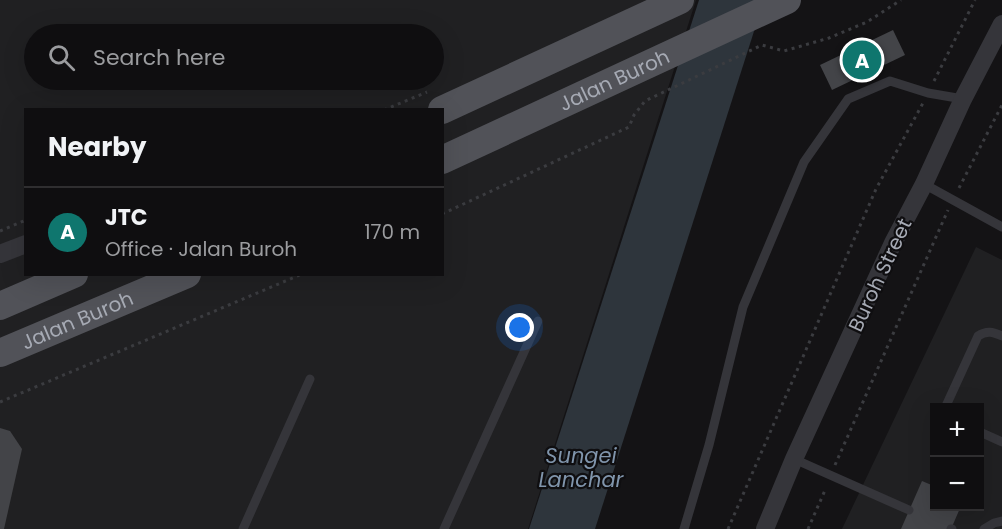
<!DOCTYPE html>
<html lang="en">
<head>
<meta charset="utf-8">
<style>
  body { margin:0; font-family:Poppins,sans-serif; background:#181719; color:#f1f3f6 }
  .controls { position:absolute; right:18px; bottom:18px; display:grid; overflow:hidden; border-radius:0px; box-shadow:0 6px 24px #0002 }
  .controls button { width:54px; height:54px; display:grid; place-items:center; padding:0; border:0; border-bottom:2px solid #2f2e30; background:#0f0e10; color:#f1f3f6; font:30px sans-serif }
  .you { position:absolute; left:520px; top:328px; width:21px; height:21px; margin:-15px; border:4px solid #fff; border-radius:50%; background:#1a73e8; box-shadow:0 0 0 9px #1a73e833 }
  .badge { display:grid; place-items:center; width:39px; height:39px; border-radius:50%; background:#0f766e; color:#fff; font-size:20px; font-weight:700 }
  .pin { position:absolute; translate:-50% -50%; border:3px solid #fff; box-shadow:0 2px 6px #0006 }
  .list { margin:0; padding:0; list-style:none }
  h2 { display:flex; justify-content:space-between; align-items:center; height:78px; margin:0; padding:0 24px; font-size:26px }
  h2 small { font-size:20px; font-weight:400; color:#9b9c9f }
  .list li { display:grid; grid-template-columns:39px 1fr auto; gap:18px; align-items:center; box-sizing:border-box; height:90px; padding:0 24px; border-top:2px solid #2f2e30 }
  .list b { display:block; font-size:22px; white-space:nowrap }
  .list p { margin:0; font-size:20px; white-space:nowrap; color:#9b9c9f }
  .list em { font-size:20px; font-style:normal; color:#9b9c9f }
  .icon { flex:none; width:33px; height:33px; fill:none; stroke:currentColor; stroke-width:2; stroke-linecap:round; stroke-linejoin:round }
  .map { position:relative; flex:none; width:1002px; height:529px; overflow:hidden }
  .search { position:absolute; background:#0f0e10; box-shadow:0 6px 24px #0002; left:24px; top:24px; width:420px; height:66px; display:flex; align-items:center; gap:15px; box-sizing:border-box; padding:0 21px; border-radius:33px; color:#9b9c9f; font-size:22px }
  .panel { position:absolute; background:#0f0e10; box-shadow:0 6px 24px #0002; left:24px; top:108px; width:420px; height:168px; border-radius:0px }
  .map>svg:first-child { display:block }
  .built { fill:#202022; fill-rule:evenodd }
  .water { fill:#2e353c }
  .building { fill:#434448 }
  .lines { fill:none; stroke-linecap:round; stroke-linejoin:round }
  .path { stroke:#3b3c40; stroke-width:3; stroke-dasharray:3 4.5; stroke-linecap:butt }
  .lane { stroke:#35353a; stroke-width:9 }
  .street { stroke:#35353a; stroke-width:18 }
  .primary { stroke:#515258; stroke-width:28 }
  .labels { text-anchor:middle; stroke-width:4.5; stroke-linejoin:round; paint-order:stroke }
  .street-label { font-size:20px; fill:#a6aab4; stroke:#0f0e10 }
  .water-label { font-size:21px; font-style:italic; fill:#8095ac; stroke:#0f0e10 }
</style>
</head>
<body>
<div class="map">
<svg width="1002" height="529" viewBox="0 0 1002 529">
  <rect width="100%" height="100%" fill="#141315"/>
  <g class="built">
    <path d="M0,0h696l-168,529h-528zM34,34h400v46h-400zM26,110h416v164h-416z"/>
    <path d="M976,247l26,13v269h-160zM934,408h46v98h-46z"/>
  </g>
  <path class="water" d="M699,0h65l-169,529h-66z"/>
  <g class="building">
    <path d="M893,30l12,25 -73,35 -12,-25z"/>
    <path d="M0,428l10,3 12,18 -18,80h-4z"/>
    <path d="M922,481l12,5v20h27l-10,23h-50z"/>
  </g>
  <g class="lines">
    <g class="path">
      <path d="M934,81l41,-81"/>
      <path d="M384,110l43,-18"/>
      <path d="M959,188l43,-83"/>
      <path d="M442,214l187,-87 5,-12 11,-14 117,-56 22,6 45,-13 38,-16 34,-22"/>
      <path d="M0,231l26,-11"/>
      <path d="M0,402l302,-128"/>
      <path d="M835,465l113,-255"/>
      <path d="M728,529l148,-340 47,-86"/>
      <path d="M808,529l18,-41"/>
    </g>
    <g class="lane">
      <path d="M924,184l78,43"/>
      <path d="M945,408l33,-72c9,-6 15,-4 24,0"/>
      <path d="M980,432l22,10"/>
      <path d="M794,459l115,51"/>
      <path d="M243,529l67,-150"/>
      <path d="M444,529l94,-208"/>
      <path d="M684,529l25,-84 34,-138 61,-145 44,-63 42,-18 38,12 35,6"/>
      <path d="M951,529h1"/>
      <path d="M984,529l10,-6 8,-2"/>
    </g>
    <g class="street">
      <path d="M0,254l26,-10"/>
      <path d="M765,529l29,-70 99,-216 31,-59 39,-85 39,-75"/>
    </g>
    <g class="primary">
      <path d="M442,110l238,-110"/>
      <path id="s1" d="M442,160l345,-160"/>
      <path d="M0,306l74,-32"/>
      <path id="s2" d="M0,353l187,-79"/>
    </g>
  </g>
  <g class="labels">
    <g class="street-label">
      <text dy="7" stroke="none"><textPath href="#s1" startOffset="190">Jalan Buroh</textPath></text>
      <text transform="translate(880 275) rotate(-65)" y="7">Buroh Street</text>
      <text dy="7" stroke="none"><textPath href="#s2" startOffset="84">Jalan Buroh</textPath></text>
    </g>
    <g class="water-label">
      <text x="581" y="463">Sungei<tspan x="581" dy="24">Lanchar</tspan></text>
    </g>
  </g>
</svg>
<div class="controls">
<button>+</button>
<button>−</button>
</div>
<div class="you"></div>
<div class="pin badge" style="left:862px;top:60px">A</div>
<div class="search"><svg class="icon" aria-label="search" viewBox="0 0 24 24"><circle cx="10" cy="10" r="6"/><path d="M15 15l6 6"/></svg>Search here</div>
<section class="panel">
<h2>Nearby<small></small></h2>
<ul class="list">
<li><span class="badge">A</span><div><b>JTC</b><p>Office · Jalan Buroh</p></div><em>170 m</em></li>
</ul>
</section>
</div>
</body>
</html>
